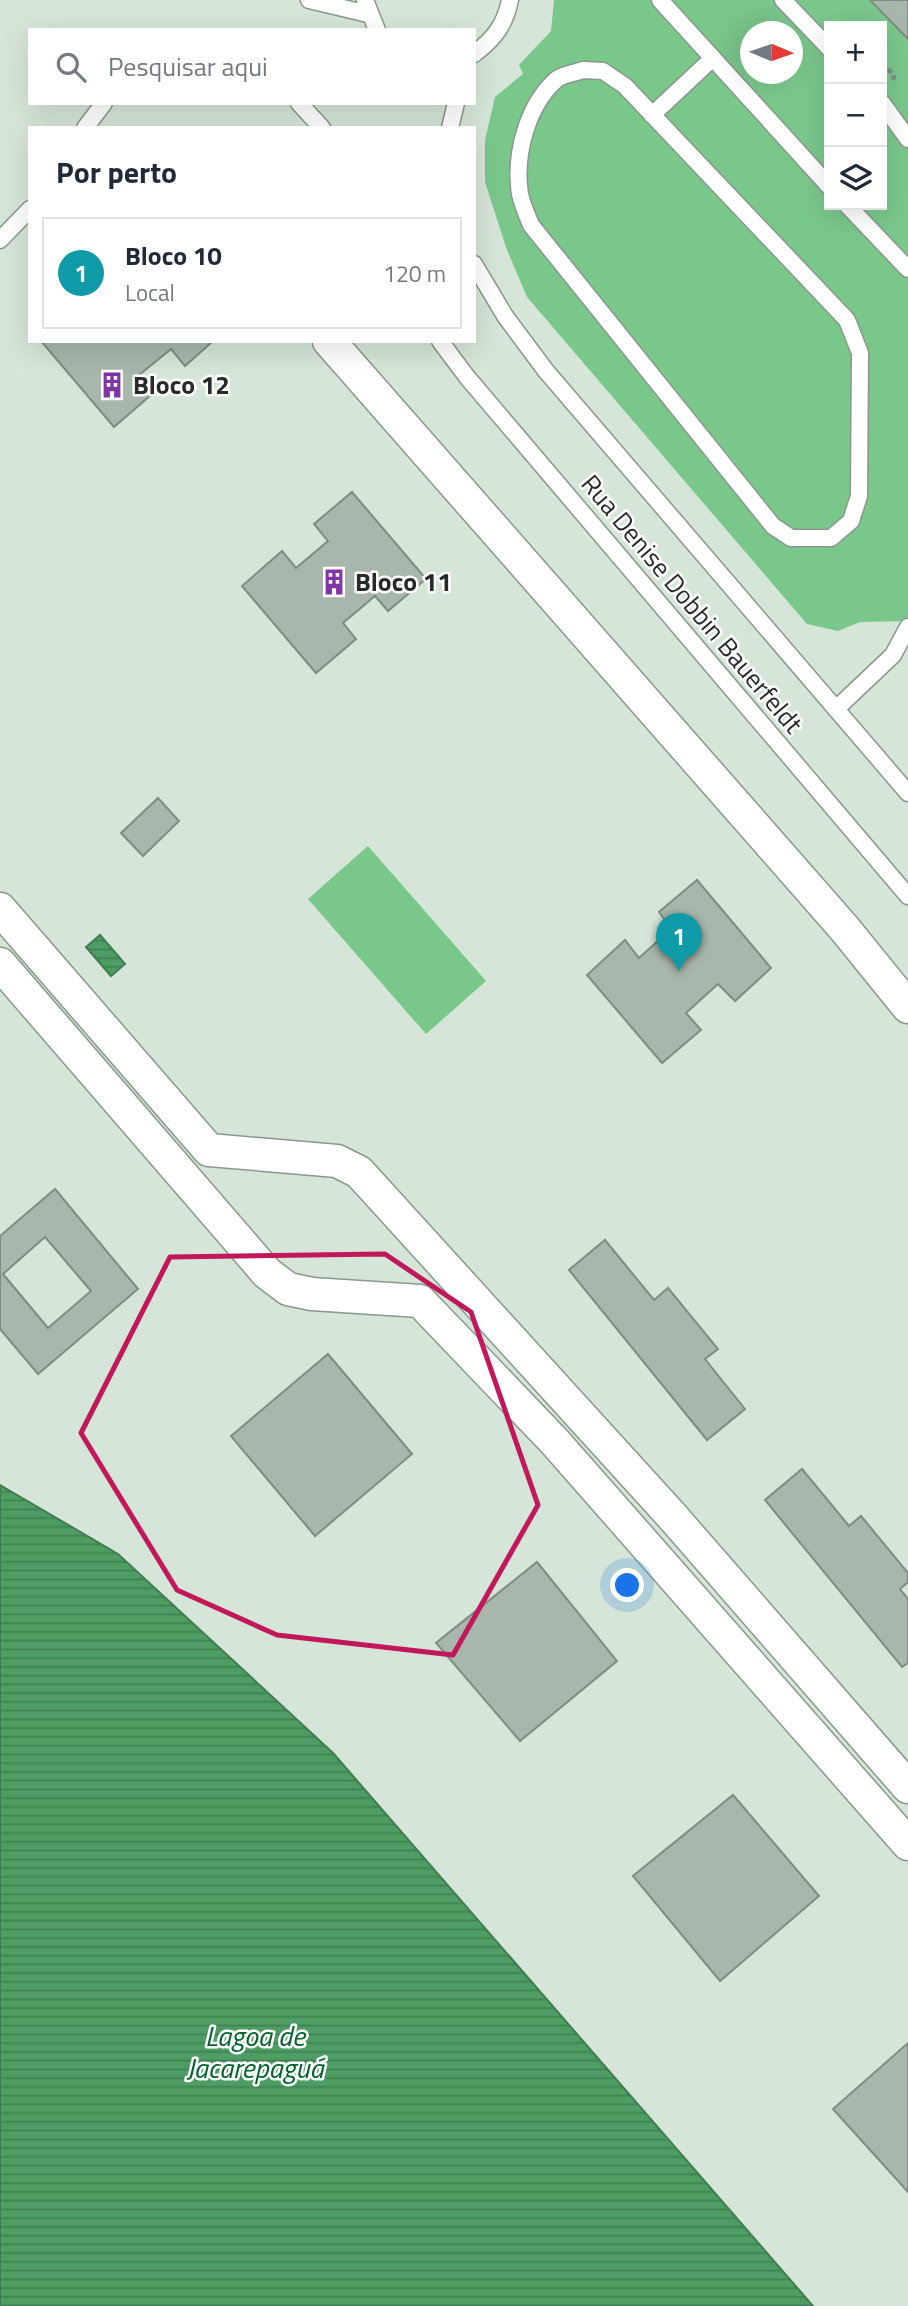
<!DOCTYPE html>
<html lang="pt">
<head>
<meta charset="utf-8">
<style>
  body { margin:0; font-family:"Titillium Web",sans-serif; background:#f6f6f7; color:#1f2937 }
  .controls { position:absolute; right:21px; top:21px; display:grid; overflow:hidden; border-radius:0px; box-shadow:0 7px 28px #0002 }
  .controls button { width:63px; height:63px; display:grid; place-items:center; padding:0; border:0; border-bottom:2px solid #e0e1e3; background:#fff; color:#1f2937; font:35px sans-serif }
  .compass { position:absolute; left:740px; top:21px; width:63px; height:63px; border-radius:50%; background:#fff; box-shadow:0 7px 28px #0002; rotate:92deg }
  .you { position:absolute; left:628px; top:1586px; width:24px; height:24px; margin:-18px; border:5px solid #fff; border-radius:50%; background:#1a73e8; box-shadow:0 0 0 10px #1a73e833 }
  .badge { display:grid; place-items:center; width:46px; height:46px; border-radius:50%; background:#ea580c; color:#fff; font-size:23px; font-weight:700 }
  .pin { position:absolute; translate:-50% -58px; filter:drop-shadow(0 2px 4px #0008) }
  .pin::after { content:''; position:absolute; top:37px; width:24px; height:21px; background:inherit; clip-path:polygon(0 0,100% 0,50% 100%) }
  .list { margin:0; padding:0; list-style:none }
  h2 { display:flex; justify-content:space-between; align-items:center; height:91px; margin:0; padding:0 28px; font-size:30px }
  h2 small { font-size:23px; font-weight:400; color:#747a83 }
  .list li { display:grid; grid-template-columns:46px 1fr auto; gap:21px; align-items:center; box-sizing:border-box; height:112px; margin:0 14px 14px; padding:0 14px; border:2px solid #e0e1e3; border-radius:0px }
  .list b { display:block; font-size:26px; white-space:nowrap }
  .list p { margin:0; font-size:23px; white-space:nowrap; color:#747a83 }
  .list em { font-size:23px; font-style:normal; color:#747a83 }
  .icon { flex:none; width:38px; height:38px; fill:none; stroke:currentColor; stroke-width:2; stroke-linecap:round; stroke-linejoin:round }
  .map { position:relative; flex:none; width:908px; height:2306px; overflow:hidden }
  .search { position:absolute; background:#fff; box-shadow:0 7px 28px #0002; left:28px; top:28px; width:448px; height:77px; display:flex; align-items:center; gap:18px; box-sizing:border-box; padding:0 24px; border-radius:0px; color:#747a83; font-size:26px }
  .panel { position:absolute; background:#fff; box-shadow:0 7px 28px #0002; left:28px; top:126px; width:448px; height:217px; border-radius:0px }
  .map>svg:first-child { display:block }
  .green { fill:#7ac78c; fill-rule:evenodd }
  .water { fill:url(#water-rules); stroke:#427c51; stroke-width:2 }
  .building { fill:#a8b7ab; stroke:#7e8d81; stroke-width:2; fill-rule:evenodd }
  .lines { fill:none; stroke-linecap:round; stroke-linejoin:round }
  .lane-casing { stroke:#89988c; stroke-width:19 }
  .street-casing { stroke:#89988c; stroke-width:35 }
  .path { stroke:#818c82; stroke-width:4.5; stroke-dasharray:5 3.5; stroke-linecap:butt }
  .lane { stroke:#fff; stroke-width:16 }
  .street { stroke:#fff; stroke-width:32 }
  .marked { fill:none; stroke:#c2185b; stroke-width:5; stroke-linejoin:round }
  .labels { text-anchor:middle; stroke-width:5; stroke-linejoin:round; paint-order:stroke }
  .poi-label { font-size:26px; font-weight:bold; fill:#252b26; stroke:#fff; text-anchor:start }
  .street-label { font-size:26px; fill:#252b26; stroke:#fff }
  .water-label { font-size:28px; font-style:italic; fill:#00632c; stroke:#fff }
</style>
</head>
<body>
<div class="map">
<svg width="908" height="2306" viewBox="0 0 908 2306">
  <defs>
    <pattern id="water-rules" width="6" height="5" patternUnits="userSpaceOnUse" patternTransform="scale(1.75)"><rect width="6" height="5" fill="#4e9e64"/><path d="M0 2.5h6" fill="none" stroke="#418152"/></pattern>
  </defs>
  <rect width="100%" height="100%" fill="#d5e5d7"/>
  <g class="green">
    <path d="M554,0h354v621l-48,1 -22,9 -31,-7 -280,-327 -20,-47 -22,-68v-42l10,-43 28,-23 -4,-9 32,-34zM829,26h53v179h-53zM750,32h42v42h-42z"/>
    <path d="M368,846l118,135 -60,53 -118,-135z"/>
  </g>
  <g class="water">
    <path d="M100,935l25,29 -14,12 -25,-29z"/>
    <path d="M0,1485l118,69 215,199 480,553h-813z"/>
  </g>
  <g class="building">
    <path d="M870,0h38v39z"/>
    <path d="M41,341h172l-28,25 -14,-17 -33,27 14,18 -38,33z"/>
    <path d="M352,492l74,87 -38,32 -13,-15 -32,27 13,16 -40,34 -74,-87 40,-35 14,17 32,-27 -14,-17z"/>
    <path d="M158,798l21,23 -36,35 -22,-23z"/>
    <path d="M697,880l74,88 -36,33 -17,-17 -32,29 15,17 -39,33 -75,-88 38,-35 14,18 32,-29 -12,-17z"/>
    <path d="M55,1189l83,100 -100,85 -38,-45v-93zM45,1237l46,54 -43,37 -45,-54z"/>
    <path d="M605,1240l49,60 14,-12 50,61 -13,10 40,50 -38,31 -138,-170z"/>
    <path d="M328,1354l84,100 -97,82 -84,-100z"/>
    <path d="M802,1469l47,57 12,-10 47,57v9l-8,7 8,10v64l-6,4 -137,-167z"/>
    <path d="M537,1562l80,99 -97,80 -84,-98z"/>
    <path d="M733,1795l86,101 -99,85 -87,-105z"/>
    <path d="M908,2043v149l-75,-83z"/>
  </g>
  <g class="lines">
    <g class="lane-casing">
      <g id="lane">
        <path d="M309,0l59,14"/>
        <path d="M365,0l12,30"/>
        <path d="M660,0l169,186"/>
        <path d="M783,0l46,48"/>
        <path d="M474,54c20,-15 31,-29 36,-54"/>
        <path d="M583,70l20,1 22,15 222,234 13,33 -1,143 -8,25 -20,17h-40l-18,-12 -242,-301c-4,-10 -9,-21 -11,-31 -6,-39 7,-89 37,-115 7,-5 18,-6 26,-9z"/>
        <path d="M299,103l23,25"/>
        <path d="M882,103l26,36"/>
        <path d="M652,115l61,-57"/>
        <path d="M85,128l19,-25"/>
        <path d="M450,128l6,-25"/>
        <path d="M847,205l61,64"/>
        <path d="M0,240l30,-31"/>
        <path d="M474,264l31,52 41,55 362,422"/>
        <path d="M440,341l27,36 441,519"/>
        <path d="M836,709l57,-54 15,-28"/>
      </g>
    </g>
    <g class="street-casing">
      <g id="street">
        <path d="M329,341l515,587 64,79"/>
        <path d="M0,909l209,241 128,11 22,11 313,344 236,271"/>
        <path d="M0,964l267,309 21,16 24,5 108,7 135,141 353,402"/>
      </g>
    </g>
    <path class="path" d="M882,63l12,12 -1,7"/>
    <use href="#lane" class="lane"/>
    <use href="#street" class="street"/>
  </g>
  <path class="marked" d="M385,1254l86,58 67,193 -85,150 -176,-20 -100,-45 -96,-157 89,-176z"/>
  <defs>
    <g id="building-bare" transform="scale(2.1)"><path d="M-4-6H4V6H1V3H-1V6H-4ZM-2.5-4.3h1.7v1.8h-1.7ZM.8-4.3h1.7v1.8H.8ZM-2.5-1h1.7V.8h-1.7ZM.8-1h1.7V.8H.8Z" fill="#8035a6" stroke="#fff" stroke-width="2.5" paint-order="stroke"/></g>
  </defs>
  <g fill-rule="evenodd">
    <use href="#building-bare" x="112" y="385"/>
    <use href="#building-bare" x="334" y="582"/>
  </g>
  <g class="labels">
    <g class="poi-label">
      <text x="133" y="394">Bloco 12</text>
      <text x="355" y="591">Bloco 11</text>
    </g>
    <g class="street-label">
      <text transform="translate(692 604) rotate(50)" y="9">Rua Denise Dobbin Bauerfeldt</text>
    </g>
    <g class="water-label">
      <text x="255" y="2046">Lagoa de<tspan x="255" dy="32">Jacarepaguá</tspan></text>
    </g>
  </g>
</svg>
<div class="controls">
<button>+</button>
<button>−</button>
<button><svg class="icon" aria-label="layers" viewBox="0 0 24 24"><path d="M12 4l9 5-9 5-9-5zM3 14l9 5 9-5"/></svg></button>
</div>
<svg class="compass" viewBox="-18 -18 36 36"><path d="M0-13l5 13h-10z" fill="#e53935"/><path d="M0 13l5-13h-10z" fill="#747a83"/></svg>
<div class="you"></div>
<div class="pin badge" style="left:679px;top:971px;background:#0f9aa8">1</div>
<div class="search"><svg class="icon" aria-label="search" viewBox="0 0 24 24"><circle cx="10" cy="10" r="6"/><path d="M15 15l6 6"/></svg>Pesquisar aqui</div>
<section class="panel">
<h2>Por perto<small></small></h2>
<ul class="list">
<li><span class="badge" style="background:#0f9aa8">1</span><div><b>Bloco 10</b><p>Local</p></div><em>120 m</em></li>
</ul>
</section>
</div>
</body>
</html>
